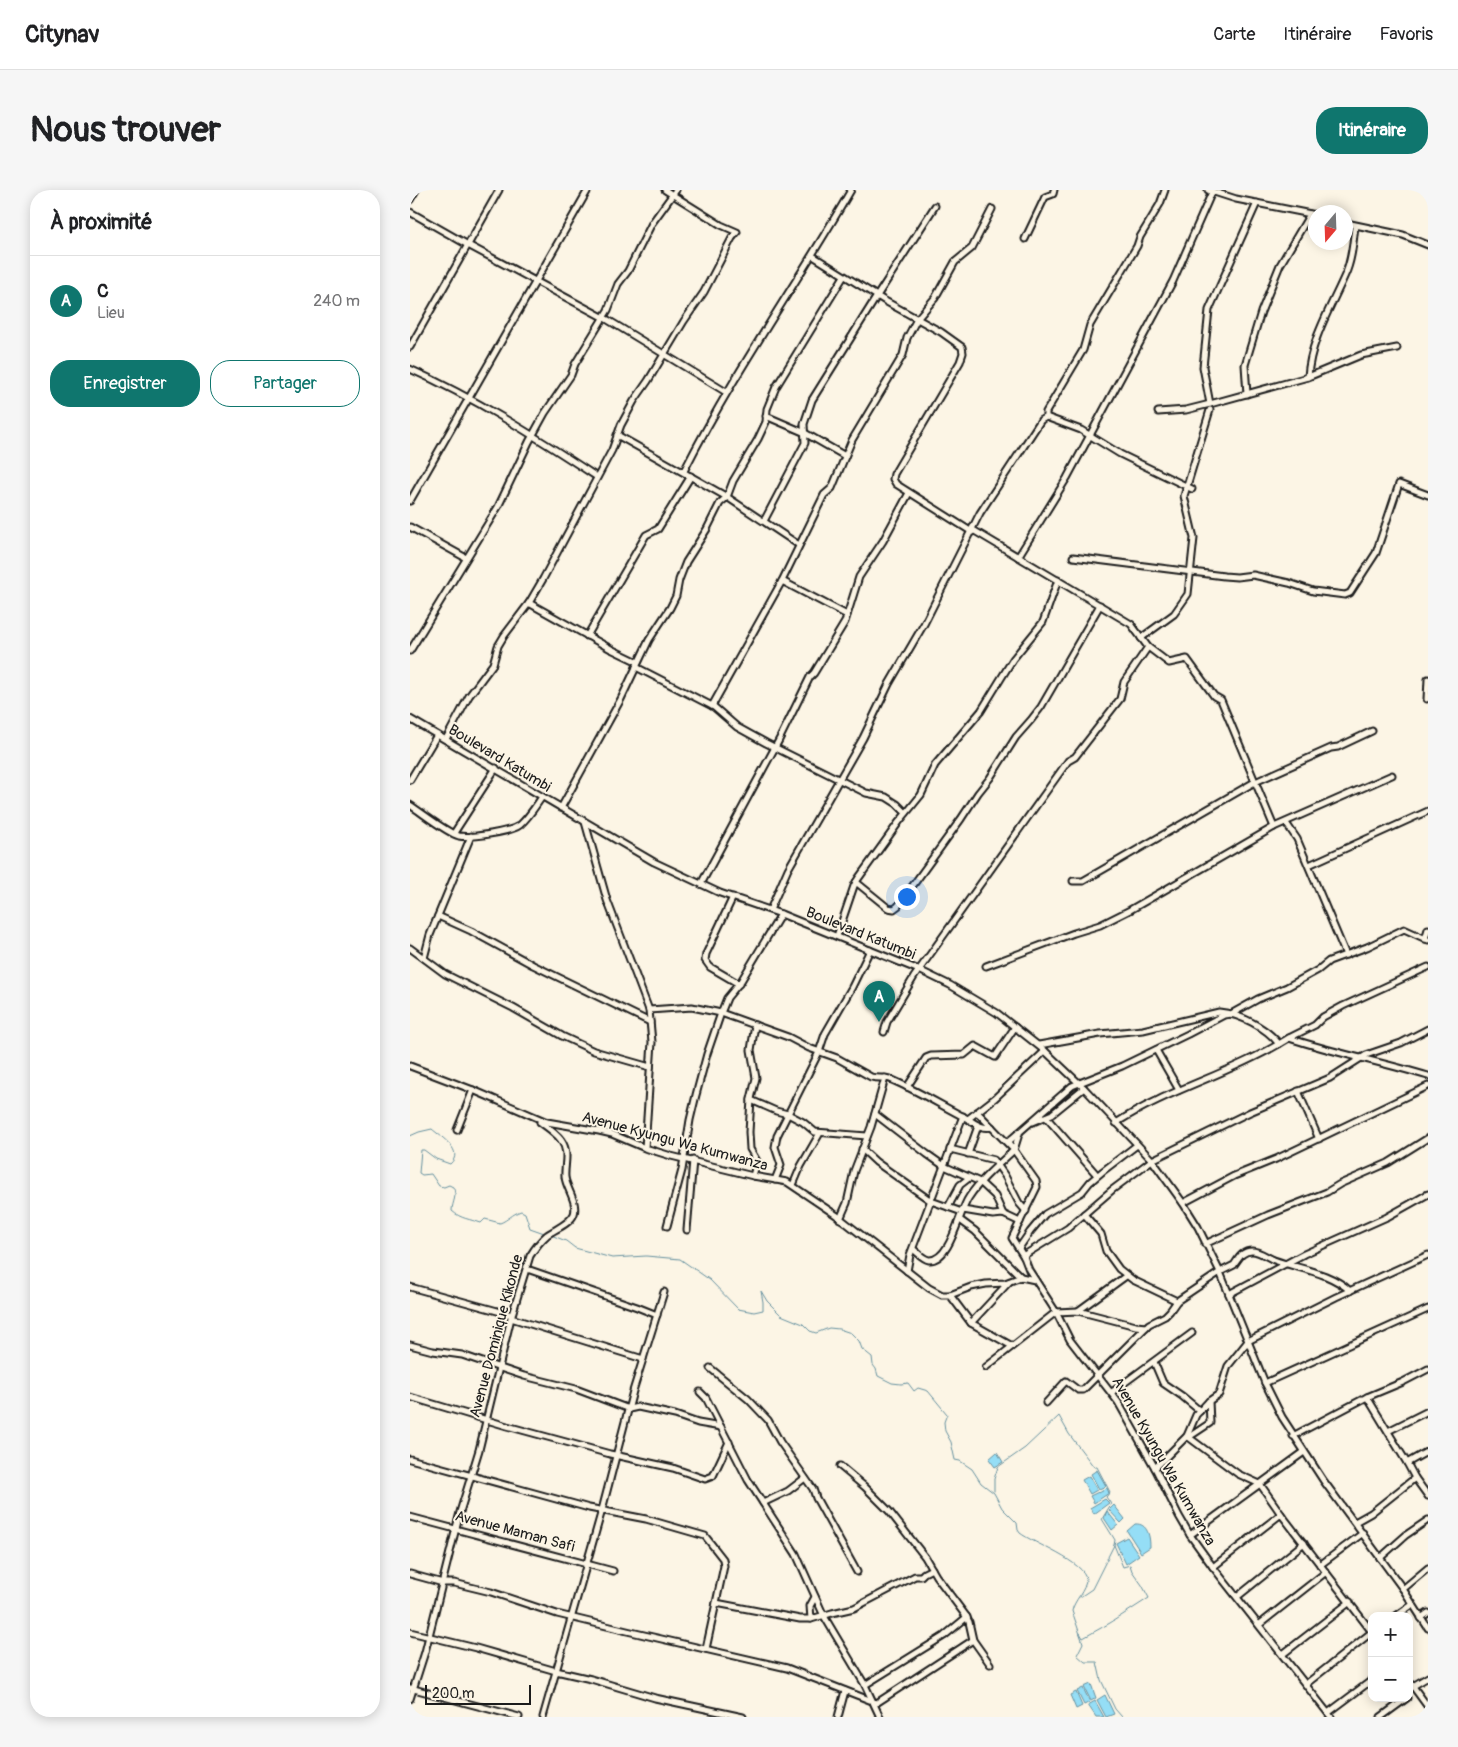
<!DOCTYPE html>
<html lang="fr">
<head>
<meta charset="utf-8">
<style>
  body { margin:0; font-family:Pangolin,sans-serif; background:#f6f6f6; color:#202124 }
  .controls { position:absolute; right:15px; bottom:15px; display:grid; overflow:hidden; border-radius:10px; box-shadow:0 2px 12px #0003 }
  .controls button { width:45px; height:45px; display:grid; place-items:center; padding:0; border:0; border-bottom:1px solid #e0e0e0; background:#fff; color:#202124; font:25px sans-serif }
  .compass { position:absolute; left:898px; top:15px; width:45px; height:45px; border-radius:50%; background:#fff; box-shadow:0 2px 12px #0003; rotate:199deg }
  .scale { position:absolute; left:15px; bottom:12px; width:106px; box-sizing:border-box; padding-left:5px; border:2px solid #1c1c1c; border-top:0; font-size:14px; line-height:18px; white-space:nowrap; color:#1c1c1c; -webkit-text-stroke:4px #fcf5e5; paint-order:stroke }
  .you { position:absolute; left:496px; top:706px; width:18px; height:18px; margin:-12px; border:4px solid #fff; border-radius:50%; background:#1a73e8; box-shadow:0 0 0 8px #1a73e833 }
  .badge { display:grid; place-items:center; width:32px; height:32px; border-radius:50%; background:#0f766e; color:#fff; font-size:16px; font-weight:700 }
  .pin { position:absolute; translate:-50% -41px; filter:drop-shadow(0 1px 2px #0008) }
  .pin::after { content:''; position:absolute; top:26px; width:18px; height:15px; background:inherit; clip-path:polygon(0 0,100% 0,50% 100%) }
  .list { margin:0; padding:0; list-style:none }
  h2 { display:flex; justify-content:space-between; align-items:center; height:65px; margin:0; padding:0 20px; font-size:21px }
  h2 small { font-size:16px; font-weight:400; color:#757577 }
  .list li { display:grid; grid-template-columns:32px 1fr auto; gap:15px; align-items:center; box-sizing:border-box; height:90px; padding:0 20px; border-top:1px solid #e0e0e0 }
  .list b { display:block; font-size:19px; white-space:nowrap }
  .list p { margin:0; font-size:16px; white-space:nowrap; color:#757577 }
  .list em { font-size:16px; font-style:normal; color:#757577 }
  .actions { display:flex; gap:10px; padding:15px 20px }
  .actions a { flex:1; padding:11px 0; border:1px solid #0f766e; border-radius:20px; text-align:center; font-size:18px; color:#0f766e }
  .actions .main { background:#0f766e; color:#fff }
  .map { position:relative; flex:none; width:1018px; height:1527px; overflow:hidden; border-radius:20px }
  header { display:flex; align-items:center; gap:30px; box-sizing:border-box; height:70px; padding:0 25px; background:#fff; border-bottom:1px solid #e0e0e0 }
  header strong { font-size:24px }
  nav { display:flex; gap:28px; margin-inline-start:auto; font-size:18px }
  .intro { display:flex; align-items:center; justify-content:space-between; box-sizing:border-box; height:120px; padding:0 30px }
  h1 { margin:0; font-size:35px }
  .button { padding:12px 22px; border-radius:20px; background:#0f766e; color:#fff; font-size:18px; font-weight:700 }
  main { display:flex; gap:30px; padding:0 30px }
  aside { flex:1; background:#fff; border-radius:20px; box-shadow:0 2px 12px #0003 }
  .map>svg:first-child { display:block }
  .water { fill:#95def6; stroke:#65909f }
  .lines { fill:none; stroke-linecap:round; stroke-linejoin:round }
  .stream { stroke:#65909f; stroke-width:1 }
  .minor-casing { stroke:#1c1c1c; stroke-width:9 }
  .minor { stroke:#fcf5e5; stroke-width:5 }
  .labels { text-anchor:middle; stroke-width:4; stroke-linejoin:round; paint-order:stroke }
  .street-label { font-size:15px; fill:#1c1c1c; stroke:#fcf5e5 }
</style>
</head>
<body>
<header>
<strong>Citynav</strong>
<nav><a>Carte</a><a>Itinéraire</a><a>Favoris</a></nav>
</header>
<div class="intro"><h1>Nous trouver</h1><a class="button">Itinéraire</a></div>
<main>
<aside>
<h2>À proximité<small></small></h2>
<ul class="list">
<li><span class="badge">A</span><div><b>C</b><p>Lieu</p></div><em>240 m</em></li>
</ul>
<div class="actions"><a class="main">Enregistrer</a><a>Partager</a></div>
</aside>
<div class="map">
<svg width="1018" height="1527" viewBox="0 0 1018 1527">
  <rect width="100%" height="100%" fill="#fcf5e5"/>
  <filter id="ink" filterUnits="userSpaceOnUse"><feTurbulence type="fractalNoise" baseFrequency=".02" numOctaves="2"/><feDisplacementMap in="SourceGraphic" scale="10" xChannelSelector="R" yChannelSelector="G"/><feConvolveMatrix kernelMatrix="1 2 1 2 8 2 1 2 1" color-interpolation-filters="sRGB"/></filter>
  <g filter="url(#ink)">
    <g class="water">
      <path d="M587,1262l6,10 -8,5 -6,-8z"/>
      <path d="M687,1280l9,16 -7,3 -8,-15z"/>
      <path d="M679,1286l8,14 -7,4 -8,-14z"/>
      <path d="M697,1298l2,5 -15,10 -4,-7z"/>
      <path d="M695,1309l4,4 -15,11 -4,-6z"/>
      <path d="M704,1315l11,14 -4,4 -12,-13z"/>
      <path d="M697,1321l11,14 -6,5 -8,-12z"/>
      <path d="M725,1334c13,-1 15,13 15,23l-9,6 -14,-22z"/>
      <path d="M717,1347l12,18 -13,9 -10,-21z"/>
      <path d="M681,1494l5,14 -5,3 -7,-14z"/>
      <path d="M673,1498l7,14 -6,3 -7,-14z"/>
      <path d="M666,1502l6,14 -6,3 -6,-14z"/>
      <path d="M695,1505l9,19 -8,3 -9,-17z"/>
      <path d="M685,1511l9,16h-8l-8,-12z"/>
    </g>
    <g class="lines">
      <g class="stream">
        <path d="M0,946l9,-4 13,-3c9,8 33,22 18,35l-14,-5 -12,-9h-3l-2,23 3,2 9,-1 8,12 5,1 5,-2 4,2c5,9 -1,15 -1,24 9,8 18,8 29,12l4,-4 15,4c8,-3 12,-9 21,-12l4,2 5,15 17,6"/>
        <path d="M141,1045l15,6 9,7 37,10 34,-2 34,3 30,21 28,29 16,3 9,-2v-8l-2,-11 6,10 14,14 22,9 7,7 6,2 13,-5 10,1 12,4 8,8 3,8 10,8 1,8 3,4 2,7 14,7 9,1 7,-1 6,8 4,-3 10,3 19,23 -3,8 1,9 6,11 4,18 5,1 12,8 9,14 13,10 8,15 15,15 1,7 2,3c13,10 66,30 66,46 0,12 -12,21 -14,32l11,32 -6,12 8,7h12l4,18 14,29 7,8"/>
        <path d="M584,1301v-12l4,-12 27,-19 34,-32 10,18 25,33h3l13,25 -4,5 5,7 -9,15 13,21 -1,5 9,22 7,-2 2,6 10,14 7,13 -39,25 -27,15 -3,-5"/>
        <path d="M670,1407l12,-8 22,-44"/>
      </g>
      <g class="minor-casing">
        <g id="minor">
          <path d="M798,0l28,9 80,16"/>
          <path d="M0,10l6,-10"/>
          <path d="M0,22l58,33 140,75 118,72"/>
          <path d="M936,33l57,12 25,10"/>
          <path d="M615,49l20,-42 8,-3 1,-4"/>
          <path d="M403,66l72,45 56,31 21,15 1,6 -3,9 -66,112 -1,5 3,5 76,48"/>
          <path d="M0,157l89,-157"/>
          <path d="M0,179c65,29 128,69 187,108"/>
          <path d="M898,187c2,-36 23,-70 37,-102 7,-15 8,-33 10,-49"/>
          <path d="M837,204l-2,-29 16,-53 19,-47 30,-51"/>
          <path d="M800,214l-7,-37 6,-57 48,-107"/>
          <path d="M748,222l28,-2 24,-6 98,-27 53,-22 36,-7"/>
          <path d="M356,226l37,16 42,24"/>
          <path d="M636,227l35,13 39,24 72,35"/>
          <path d="M207,245l110,62 72,48"/>
          <path d="M274,281c49,-97 112,-186 167,-281"/>
          <path d="M0,311l178,-311"/>
          <path d="M354,331l41,-78 -1,-19 8,-24 65,-104 58,-90"/>
          <path d="M0,337l56,31"/>
          <path d="M563,340l158,94 17,23 21,16 18,-4 27,37 7,4 53,127"/>
          <path d="M608,367l49,-79 106,-197 39,-89"/>
          <path d="M663,367l151,19 13,1 16,-2 36,8 24,8 32,4 5,-2 26,-40 23,-69 29,11"/>
          <path d="M372,391l65,34"/>
          <path d="M119,413l82,46 27,13"/>
          <path d="M177,446l59,-101 12,-6 33,-53"/>
          <path d="M731,448l33,-24 14,-20 6,-56 -10,-42 26,-86"/>
          <path d="M0,461l88,-144 31,-65 16,-29 26,-38 4,-11 33,-54 10,-26 10,-13 24,-48 24,-33"/>
          <path d="M226,477l78,40 23,20 29,16 100,50 20,4 11,7 9,9"/>
          <path d="M1017,509l1,-20"/>
          <path d="M302,516l70,-125 42,-86 8,-7 20,-48 51,-85 4,-17 10,-19 18,-21 20,-36 17,-14 20,-39"/>
          <path d="M0,529l244,143 66,31 61,21 138,56 31,15 47,28 48,38 39,37 68,72 31,43 15,24 22,45 45,111 17,34 41,63 80,109 25,39"/>
          <path d="M36,549l23,-43 24,-32 5,-18 6,-10 25,-33 14,-24 69,-129 9,-25 13,-24 14,-20 36,-60 20,-29 28,-54 5,-6 -16,-7 -56,-35"/>
          <path d="M0,590l27,-45"/>
          <path d="M0,615c11,7 37,28 49,31 12,2 52,-4 61,-11 9,-8 15,-18 22,-28"/>
          <path d="M151,618l60,-109 28,-59 21,-32 6,-12 3,-16 7,-18 21,-33 13,-26 7,-6 6,-16 25,-42 8,-17 1,-13 9,-22 68,-111"/>
          <path d="M175,632l22,78 42,110 3,32 -7,106"/>
          <path d="M876,633l11,16 49,116"/>
          <path d="M44,643l42,-65"/>
          <path d="M899,675l119,-54"/>
          <path d="M663,691h10l170,-98 78,-35 7,-1 34,-16"/>
          <path d="M446,692l32,26 6,1 4,-3 63,-87 17,-26 12,-15 26,-41 15,-17 10,-13 59,-102"/>
          <path d="M291,694l78,-144 31,-63 4,-4 31,-51 14,-45 24,-36 26,-48"/>
          <path d="M323,707l-27,57 -1,6 5,7 29,17"/>
          <path d="M360,720l18,-41 75,-131 26,-54 35,-60 56,-111 61,-93 5,-3v-5l37,-62 7,-25 47,-79 3,-9 20,-33 5,-14"/>
          <path d="M28,726l33,15 62,34 117,57"/>
          <path d="M427,746l17,-50 4,-7 41,-57 22,-27 14,-30 46,-54 32,-52 30,-37 15,-42"/>
          <path d="M1015,749l3,-10"/>
          <path d="M0,758l35,26 68,34 49,28 32,15 56,16"/>
          <path d="M14,768l6,-23 41,-99"/>
          <path d="M576,776l88,-33 26,-8 30,-15 144,-83 118,-52"/>
          <path d="M239,820l43,-3 29,6 67,24 21,11 28,10 34,19c7,2 13,0 19,2 26,11 49,25 74,38 9,4 16,13 28,10"/>
          <path d="M474,842l3,-10 27,-45 154,-216 7,-4 45,-58 4,-17 24,-35"/>
          <path d="M879,848l26,-13 8,-8 20,-11 85,-39"/>
          <path d="M629,855l61,-11 43,-4 76,-18c21,2 47,15 60,32l10,-6c45,15 93,24 139,38"/>
          <path d="M746,860l23,40"/>
          <path d="M0,876l63,24 74,32 52,9 13,3 33,14 26,8 82,20 34,6 49,33 93,73 13,7h8l21,-8 15,-3 19,-1 16,-6 14,3"/>
          <path d="M497,897l19,-29 5,-2 33,-1 11,-9 20,11 20,-30"/>
          <path d="M888,901l21,48"/>
          <path d="M341,910l25,11 12,3 15,8 12,10 52,4"/>
          <path d="M465,924l52,40 17,12 36,16 15,14 8,18"/>
          <path d="M636,927l51,58"/>
          <path d="M558,929l27,-21 50,-47"/>
          <path d="M623,932l19,-8 32,-26"/>
          <path d="M706,933c51,-33 111,-48 163,-79"/>
          <path d="M47,940l16,-40"/>
          <path d="M609,944l-5,16 22,31 1,6 -25,51 12,19 5,13 27,42 14,28 48,62 37,66 24,48 11,19 23,32 118,150"/>
          <path d="M598,952l64,-56 50,-20 66,-32 36,-19 7,-1 27,-15 29,-12 31,-17 11,-9 38,-14 37,-18 24,11"/>
          <path d="M452,959l14,13 55,39 31,11"/>
          <path d="M540,959l44,11 11,16 14,27 7,8"/>
          <path d="M558,964l10,-28"/>
          <path d="M343,986l4,-15 -7,-12 -1,-17 2,-33 5,-21 -5,-28 4,-25"/>
          <path d="M365,990l6,-15 -6,-18 2,-11 42,-84 6,-18 27,-47 18,-37"/>
          <path d="M383,995l8,-19 19,-33"/>
          <path d="M773,1013l51,-27 42,-17 152,-73"/>
          <path d="M538,1017l12,-22 9,-7"/>
          <path d="M553,1020l30,5 10,-1 17,8"/>
          <path d="M674,1024l17,20 5,17 13,18 14,11 44,21"/>
          <path d="M430,1029l7,-16 7,-32 17,-44 14,-49"/>
          <path d="M550,1030l15,11 46,46"/>
          <path d="M257,1036l15,-56 8,-50 6,-25 11,-41 14,-41 6,-15 14,-17 40,-67"/>
          <path d="M277,1040l6,-70"/>
          <path d="M795,1054l63,-29 59,-23 13,-8 48,-21 40,-25"/>
          <path d="M609,1058l11,-16 15,-18 37,-22 8,-10 13,-11 34,-26"/>
          <path d="M503,1059c4,3 10,10 16,11 22,1 30,-49 40,-63 12,-18 29,-32 45,-47l-37,-38"/>
          <path d="M614,1067l2,-3 42,-26 44,-38 40,-30 98,-48 80,-34 36,-23 35,-12 27,-14"/>
          <path d="M117,1079l110,38 20,8"/>
          <path d="M497,1081l3,-16 53,-139"/>
          <path d="M0,1097l102,28"/>
          <path d="M819,1104l75,-40 83,-37 41,-23"/>
          <path d="M540,1105l21,28 41,23"/>
          <path d="M668,1121l48,-35"/>
          <path d="M101,1128l132,41"/>
          <path d="M561,1133l38,-41"/>
          <path d="M0,1155l23,6 29,4 62,21 52,13 53,20 9,-2 37,8 23,8 23,4"/>
          <path d="M744,1172l9,21 19,13 18,15"/>
          <path d="M576,1177l70,-55 22,-1 58,15 10,1"/>
          <path d="M300,1178l38,31 20,21 12,22 33,47 3,9 41,74"/>
          <path d="M855,1193l163,-74"/>
          <path d="M290,1202l6,6 42,82 48,74 28,62 41,69 15,32"/>
          <path d="M702,1202l80,-59"/>
          <path d="M0,1207l97,29 103,28 63,14 32,11 8,-3 16,-34"/>
          <path d="M957,1207l40,66"/>
          <path d="M636,1213l20,-22 12,9h5l66,-66 16,-8 5,-5 7,-10 43,-29 14,-7c5,-7 8,-14 18,-14 7,0 15,6 22,9 25,9 56,12 76,31"/>
          <path d="M978,1241l40,-20"/>
          <path d="M777,1246l51,38 22,10 21,30 91,118"/>
          <path d="M883,1246l74,-39 36,-15 25,-13"/>
          <path d="M779,1247l21,-14 -1,-22"/>
          <path d="M0,1269l179,49 57,11 59,17 18,23 1,7 -18,83"/>
          <path d="M430,1276l25,21 24,24 36,46 11,19 30,40 3,6 4,18 17,24"/>
          <path d="M745,1278l32,-32 9,-21 13,-14 10,-7 9,-28 20,-25 88,-44 92,-42"/>
          <path d="M1005,1288l13,18"/>
          <path d="M353,1313l25,-12 17,-13"/>
          <path d="M0,1327l203,54"/>
          <path d="M945,1332l16,-9 44,-35 -8,-15 21,-12"/>
          <path d="M780,1345l114,-83"/>
          <path d="M970,1368l26,-23 22,-15"/>
          <path d="M910,1375l43,-32"/>
          <path d="M803,1377l68,-53"/>
          <path d="M0,1384l33,9h11l37,9 66,22 70,17 160,37 85,33"/>
          <path d="M993,1399l25,-21"/>
          <path d="M827,1407l67,-54"/>
          <path d="M306,1413l84,16h11l21,-6 22,-5 61,-32h6l3,-3 8,-4"/>
          <path d="M986,1426l16,-11"/>
          <path d="M1011,1428l7,-5"/>
          <path d="M401,1429l-1,-13 5,-9"/>
          <path d="M850,1434l66,-52"/>
          <path d="M0,1442l66,16 80,23 35,8 64,19 88,19"/>
          <path d="M873,1464l67,-52"/>
          <path d="M999,1491l19,26"/>
          <path d="M896,1494l66,-52"/>
          <path d="M455,1495l79,-49 23,-19"/>
          <path d="M1003,1496l15,-9"/>
          <path d="M0,1498l109,29"/>
          <path d="M0,1509l15,-47 35,-140 19,-62 32,-132 19,-62c5,-8 10,-15 17,-21 8,-6 23,-11 27,-21 4,-12 -8,-26 -9,-37 -1,-13 5,-24 -4,-37 -5,-7 -14,-13 -21,-18"/>
          <path d="M465,1514l98,-64"/>
          <path d="M918,1523l44,-33"/>
          <path d="M133,1527l59,-207 31,-119 31,-99"/>
          <path d="M428,1527l7,-26"/>
          <path d="M971,1527l26,-19"/>
        </g>
      </g>
      <use href="#minor" class="minor"/>
    </g>
  </g>
  <g class="labels">
    <g class="street-label">
      <text transform="translate(90 568) rotate(31)" y="5">Boulevard Katumbi</text>
      <text transform="translate(451 743) rotate(22)" y="5">Boulevard Katumbi</text>
      <text transform="translate(265 951) rotate(15)" y="5">Avenue Kyungu Wa Kumwanza</text>
      <text transform="translate(86 1146) rotate(-75)" y="5">Avenue Dominique Kikonde</text>
      <text transform="translate(754 1271) rotate(60)" y="5">Avenue Kyungu Wa Kumwanza</text>
      <text transform="translate(105 1341) rotate(15)" y="5">Avenue Maman Safi</text>
    </g>
  </g>
</svg>
<div class="controls">
<button>+</button>
<button>−</button>
</div>
<svg class="compass" viewBox="-18 -18 36 36"><path d="M0-13l5 13h-10z" fill="#e53935"/><path d="M0 13l5-13h-10z" fill="#757577"/></svg>
<div class="scale">200 m</div>
<div class="you"></div>
<div class="pin badge" style="left:469px;top:832px">A</div>
</div>
</main>
</body>
</html>
